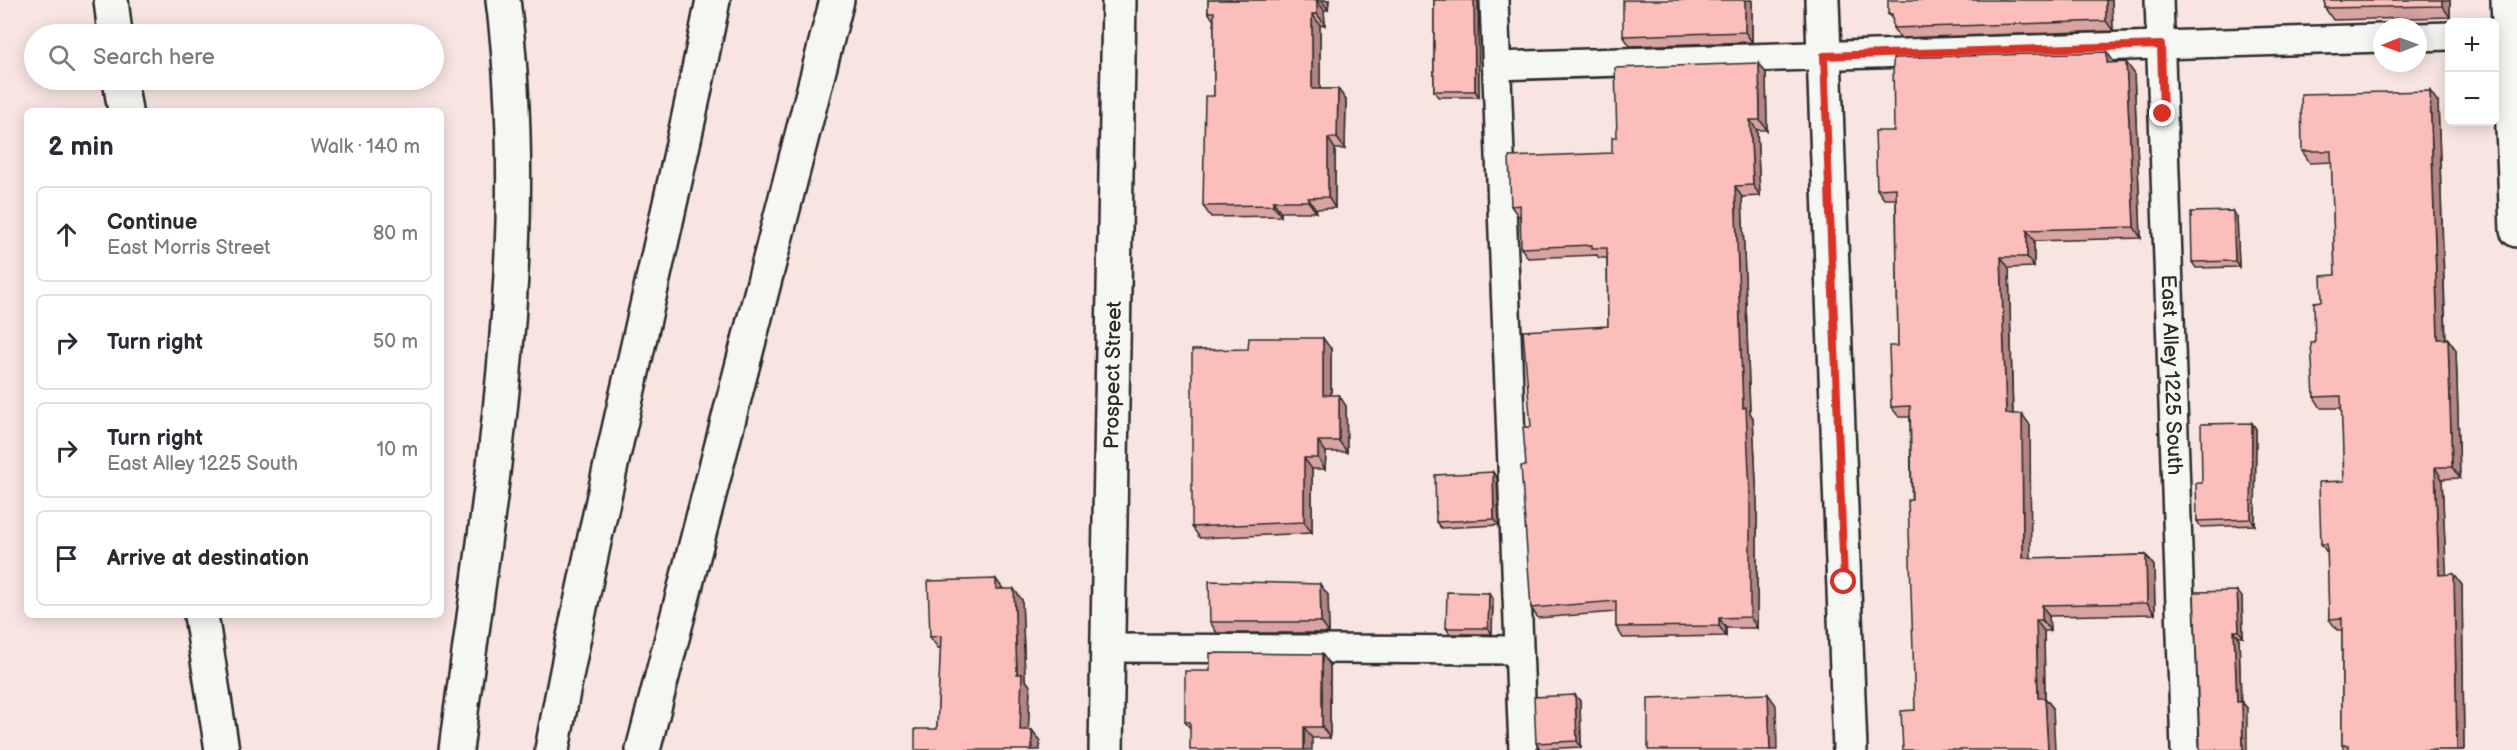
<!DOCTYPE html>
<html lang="en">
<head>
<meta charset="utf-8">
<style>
  body { margin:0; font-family:"Balsamiq Sans",sans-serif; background:#f2f2f3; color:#2b2b33 }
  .controls { position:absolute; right:18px; top:18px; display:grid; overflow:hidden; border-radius:9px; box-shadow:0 3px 15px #0003 }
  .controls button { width:54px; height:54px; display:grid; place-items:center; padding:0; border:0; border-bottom:2px solid #e1e1e2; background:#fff; color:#2b2b33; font:30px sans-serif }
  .compass { position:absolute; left:2373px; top:18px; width:54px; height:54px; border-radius:50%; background:#fff; box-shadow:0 3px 15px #0003; rotate:269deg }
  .stop { position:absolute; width:18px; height:18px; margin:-14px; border:4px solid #d93025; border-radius:50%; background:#fff }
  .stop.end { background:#d93025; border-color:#fff; box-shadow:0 2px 6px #0008 }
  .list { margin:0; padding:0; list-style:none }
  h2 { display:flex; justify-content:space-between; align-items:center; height:78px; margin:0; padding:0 24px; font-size:26px }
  h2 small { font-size:20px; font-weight:400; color:#7c7c81 }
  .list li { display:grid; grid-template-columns:39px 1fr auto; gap:18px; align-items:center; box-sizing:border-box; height:96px; margin:0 12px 12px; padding:0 12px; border:2px solid #e1e1e2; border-radius:9px }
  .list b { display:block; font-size:22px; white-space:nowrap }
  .list p { margin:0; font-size:20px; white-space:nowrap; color:#7c7c81 }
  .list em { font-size:20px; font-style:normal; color:#7c7c81 }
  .icon { flex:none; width:33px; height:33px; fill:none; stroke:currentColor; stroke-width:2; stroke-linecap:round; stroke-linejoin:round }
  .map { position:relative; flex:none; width:2517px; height:750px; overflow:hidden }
  .search { position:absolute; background:#fff; box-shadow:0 3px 15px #0003; left:24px; top:24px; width:420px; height:66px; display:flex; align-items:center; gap:15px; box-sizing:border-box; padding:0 21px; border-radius:33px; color:#7c7c81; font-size:22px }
  .panel { position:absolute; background:#fff; box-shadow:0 3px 15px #0003; left:24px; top:108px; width:420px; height:510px; border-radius:9px }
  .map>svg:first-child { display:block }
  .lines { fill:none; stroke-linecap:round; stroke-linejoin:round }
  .service-casing { stroke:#2b2b2b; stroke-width:32 }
  .minor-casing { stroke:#2b2b2b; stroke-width:38 }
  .secondary-casing { stroke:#2b2b2b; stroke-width:38 }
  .motorway-casing { stroke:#2b2b2b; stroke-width:38 }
  .service { stroke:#f6f6f2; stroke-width:27 }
  .minor { stroke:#f6f6f2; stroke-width:33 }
  .secondary { stroke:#f6f6f2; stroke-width:33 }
  .motorway { stroke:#f6f6f2; stroke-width:33 }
  .wall { fill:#d8a3a1; stroke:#2b2b2b; stroke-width:1.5 }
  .shaded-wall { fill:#b08583; stroke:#2b2b2b; stroke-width:1.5 }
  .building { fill:#fbbebb; stroke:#2b2b2b; stroke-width:1.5 }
  .route { stroke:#d93025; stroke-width:8 }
  .labels { text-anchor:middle; stroke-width:4.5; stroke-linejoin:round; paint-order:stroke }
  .street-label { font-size:21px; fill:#2b2b2b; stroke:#f6f6f2 }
</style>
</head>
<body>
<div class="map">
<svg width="2517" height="750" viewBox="0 0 2517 750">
  <rect width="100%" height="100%" fill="#f8e5e2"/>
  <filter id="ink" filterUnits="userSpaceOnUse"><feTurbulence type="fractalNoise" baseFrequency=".0167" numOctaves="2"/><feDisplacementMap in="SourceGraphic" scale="12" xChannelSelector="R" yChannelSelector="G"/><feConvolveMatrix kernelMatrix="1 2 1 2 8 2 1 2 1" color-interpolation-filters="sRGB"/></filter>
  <g filter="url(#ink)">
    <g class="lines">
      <g class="service-casing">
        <g id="service">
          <path d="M1494,0l29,750"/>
          <path id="s1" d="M2159,0l26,750"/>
          <path d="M2418,37l32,-1"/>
          <path d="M1497,66l885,-28"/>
          <path d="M1107,648l412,2"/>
        </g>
      </g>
      <g class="minor-casing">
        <path id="minor" d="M2508,0l9,230"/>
      </g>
      <g class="secondary-casing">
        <g id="secondary">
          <path d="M1822,0l28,750"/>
          <path id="s2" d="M1106,750l13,-750"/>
        </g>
      </g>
      <g class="motorway-casing">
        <g id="motorway">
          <path d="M111,0l4,34"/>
          <path d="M120,80l5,31"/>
          <path d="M201,615l21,135"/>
          <path d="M456,750c32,-248 79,-500 47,-750"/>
          <path d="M552,750c46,-252 112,-499 161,-750"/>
          <path d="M643,750l194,-750"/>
        </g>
      </g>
      <use href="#service" class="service"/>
      <use href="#minor" class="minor"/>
      <use href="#secondary" class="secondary"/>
      <use href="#motorway" class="motorway"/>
    </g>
    <g class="wall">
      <path d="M1208,0h121l-1,10h-4l1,15h-5v64h18l8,11 -1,49h-10v59l-19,1v3h-35v4l-70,1 -8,-11 11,-110v-75l-6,-9z"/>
      <path d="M1434,0h44l1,97h-41l-4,-6z"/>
      <path d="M1752,0v42l-122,4 -7,-10z"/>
      <path d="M2112,0l1,31 -213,7 -7,-10v-8l-5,-6z"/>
      <path d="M2325,0h125v17l-117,3 -8,-12z"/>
      <path d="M2114,63l20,10 7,165 -107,3v26l-25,1 4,146 17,11v133l116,-3 8,11 1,48 -106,2 1,15h-6l1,67 8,10 -138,2 -5,-293h-11l-8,-10 7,-61 -2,-147h-12l-7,-10 17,-58z"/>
      <path d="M1766,73l1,57h-10l3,66 -18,1 8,216 3,5 4,86v124h-31v8l-103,2 -7,-11v-15l-78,6 -7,-10 -5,-142 5,-39 77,-101 -1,-68h-8l-2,-3 -69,3 -7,-10 -1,-32h-2l-7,-10 101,-53 5,-16z"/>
      <path d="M2438,102l8,237h2l8,11 4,128 -18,1 4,95 16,11 2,165h-119l-3,-5v-115h-5l-8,-11 -1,-65 -7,-10 23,-63 -2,-73h-21l-7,-11 1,-54 7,-42 13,-26 -3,-113 -22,1 -8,-12z"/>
      <path d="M2237,217l2,50 -43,1 -4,-6z"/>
      <path d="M1331,349v46l15,11 1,46h-21l-1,17h-13v64l-112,5 -8,-11z"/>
      <path d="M2252,423l4,6 -1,96 -54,2 -4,-6 5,-38z"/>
      <path d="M1497,478l2,47 -58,3 -5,-6z"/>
      <path d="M1003,589l19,11 3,79 5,7 -2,44h4l8,11 -103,-12 4,-81h-3l-8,-11z"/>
      <path d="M1489,593l4,6 -1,35h-42l-4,-6z"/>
      <path d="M1328,595l1,38h-112l-7,-11z"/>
      <path d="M2242,597l1,40h-4l2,65h1l5,6 -47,42z"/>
      <path d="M1330,665v73h-18l-122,-10 -5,-6 25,-51z"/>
      <path d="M1575,695l5,6 1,46 -41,2 -4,-6z"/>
    </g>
    <g class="shaded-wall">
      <path d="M1317,0l7,10 1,15 -8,-11z"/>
      <path d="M1321,0h8l-1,10z"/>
      <path d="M1474,0h4l1,97 -4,-6z"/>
      <path d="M1745,0h7v42l-7,-10z"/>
      <path d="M2106,0h6l1,31 -7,-10z"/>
      <path d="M2442,0h8v17l-8,-11z"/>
      <path d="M1312,14l8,11v75l-8,-11z"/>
      <path d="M2107,52l7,10 1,11 -8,-10z"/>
      <path d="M2126,62l8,11 7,165 -7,-11z"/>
      <path d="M1759,63l7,10 1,57 -7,-10z"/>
      <path d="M1338,89l8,11 -1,49 -8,-11z"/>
      <path d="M2430,91l8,11 8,248 -8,-11z"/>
      <path d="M1750,120l7,10 3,66 -7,-11z"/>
      <path d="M1328,138l7,11v59l-7,-11z"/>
      <path d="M1735,186l7,11 8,216 3,5 4,86v124l-7,-11z"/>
      <path d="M1308,198l8,11v3l-8,-11z"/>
      <path d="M1273,201l8,11v4l-8,-11z"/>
      <path d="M2233,211l4,6 2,50 -4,-6z"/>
      <path d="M2027,230l7,11v26l-7,-10z"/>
      <path d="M2001,257l8,11 4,157 -7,-11z"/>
      <path d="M1323,338l8,11v57l-8,-11z"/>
      <path d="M2448,339l8,11 4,128 -8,-11z"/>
      <path d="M1339,395l7,11 1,46 -8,-11z"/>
      <path d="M2022,414l8,11 1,144 -8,-11z"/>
      <path d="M2252,423l4,6 -1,96 -4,-6z"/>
      <path d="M1318,441l8,11 -1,17 -7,-11z"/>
      <path d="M1304,458l8,11v64l-8,-11z"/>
      <path d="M2435,467l7,12 5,107 -8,-11z"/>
      <path d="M1493,472l4,6 2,47 -5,-6z"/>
      <path d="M2146,555l8,11 1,48 -8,-11z"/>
      <path d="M2454,574l8,11 2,165h-7z"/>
      <path d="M996,579l8,11 -8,-1z"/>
      <path d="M1320,584l8,11 1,38 -8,-11z"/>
      <path d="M1014,589l8,11 3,79 5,7 -2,55 -8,-11 -3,-56z"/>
      <path d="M2237,591l5,6 1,40 -4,-6z"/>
      <path d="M1489,593l4,6 -1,35 -4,-6z"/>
      <path d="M2042,605l7,11 1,15 -8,-11z"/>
      <path d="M1719,618l7,10v8l-7,-10z"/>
      <path d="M2036,620l8,11 1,77 -7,-10z"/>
      <path d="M2234,631l5,6 2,71 -4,-6z"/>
      <path d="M1322,654l8,11v73l-8,-11z"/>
      <path d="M1768,694l8,11 1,45h-7z"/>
      <path d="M1575,695l5,6 1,46 -4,-6z"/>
      <path d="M2045,698l8,10 2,42h-7z"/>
      <path d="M2242,702l5,6v42h-4z"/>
      <path d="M1304,727l8,11v12h-8z"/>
      <path d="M1032,730l8,11v9h-8z"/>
    </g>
    <g class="building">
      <path d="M1208,0h109v14h-5v75h26l-1,49h-9v59l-20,1v3h-35v4l-70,1 2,-110h9v-84h-6z"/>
      <path d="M1434,0h40l1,91h-41z"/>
      <path d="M1623,0h122v32l-122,4z"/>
      <path d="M1888,0h218v21l-213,7 -1,-14h-4z"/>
      <path d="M2325,0h117v6l-117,2z"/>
      <path d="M2107,52v11l19,-1 8,165 -107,3v27h-26l5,157h16l1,144 123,-3 1,48 -105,2v15h-6l2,78h7l3,52h-145l-2,-39 14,-1 -7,-210h4l-2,-94 -19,1 -2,-61h9l-2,-158 -19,1 -2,-58h19l-1,-73z"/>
      <path d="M1759,63l1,57h-10l3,65 -18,1 8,222 3,-1 4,87v123l-31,1v8l-103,1v-26l-85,7 -10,-142h5l-3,-39h8l-8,-96 85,-5 -1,-78h-15v-3l-71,3 -1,-43 -9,1 -2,-49 103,-4v-16h5l-2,-69z"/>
      <path d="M2430,91l8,248h10l4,128h-17l4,108 15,-1 3,176h-108v-5h-7v-127l-13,1 -2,-75h-6l-2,-62 25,-1 -3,-85 -27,1 -3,-54h4l-1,-41 8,-1 -1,-25 14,-1 -4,-124h-29l-1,-57z"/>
      <path d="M2233,211l2,50 -43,1 -1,-50z"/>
      <path d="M1249,338h74v57h16v46h-21v17h-14v64l-112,5v-177l56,-1z"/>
      <path d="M2252,423l-1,96 -54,2 -1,-38h6l-1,-59z"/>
      <path d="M1493,472l1,47 -58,3 -1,-47z"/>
      <path d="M996,579v10h18l3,85h5l-2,56h12v20h-117v-21h22l4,-93 -11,1 -2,-56z"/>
      <path d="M1209,581l111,3 1,38h-111z"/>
      <path d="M2237,591l2,40h-5l3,71h5l1,48h-43l-6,-158z"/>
      <path d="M1447,592l42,1 -1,35h-42z"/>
      <path d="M1210,653l112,1v73h-18v23h-114v-28h-5v-51h25z"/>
      <path d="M1768,694l2,56h-122v-52z"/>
      <path d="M1575,695l2,46 -41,2 -2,-46z"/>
    </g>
  </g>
  <g class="lines" filter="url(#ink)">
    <path class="route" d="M1844,582l-20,-526 337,-11 2,69"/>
  </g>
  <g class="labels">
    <g class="street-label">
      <text dy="7" stroke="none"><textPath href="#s2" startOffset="375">Prospect Street</textPath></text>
      <text dy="7" stroke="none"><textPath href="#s1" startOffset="375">East Alley 1225 South</textPath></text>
    </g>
  </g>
</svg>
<div class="controls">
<button>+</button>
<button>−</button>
</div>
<svg class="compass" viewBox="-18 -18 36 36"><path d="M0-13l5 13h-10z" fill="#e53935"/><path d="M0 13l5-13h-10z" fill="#7c7c81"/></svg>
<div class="stop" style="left:1844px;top:582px"></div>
<div class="stop end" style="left:2163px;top:114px"></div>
<div class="search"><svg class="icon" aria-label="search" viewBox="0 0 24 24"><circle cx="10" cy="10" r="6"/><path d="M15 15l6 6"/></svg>Search here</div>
<section class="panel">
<h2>2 min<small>Walk · 140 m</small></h2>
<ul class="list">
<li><svg class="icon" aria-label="ahead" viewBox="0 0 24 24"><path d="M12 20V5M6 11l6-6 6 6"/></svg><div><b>Continue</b><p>East Morris Street</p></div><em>80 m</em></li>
<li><svg class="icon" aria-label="right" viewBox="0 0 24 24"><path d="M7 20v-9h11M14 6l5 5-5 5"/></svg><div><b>Turn right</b></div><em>50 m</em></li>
<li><svg class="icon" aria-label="right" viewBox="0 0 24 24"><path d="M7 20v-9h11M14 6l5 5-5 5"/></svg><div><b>Turn right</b><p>East Alley 1225 South</p></div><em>10 m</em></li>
<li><svg class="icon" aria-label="arrive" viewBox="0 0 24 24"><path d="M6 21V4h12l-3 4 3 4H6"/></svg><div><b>Arrive at destination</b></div></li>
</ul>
</section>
</div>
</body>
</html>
